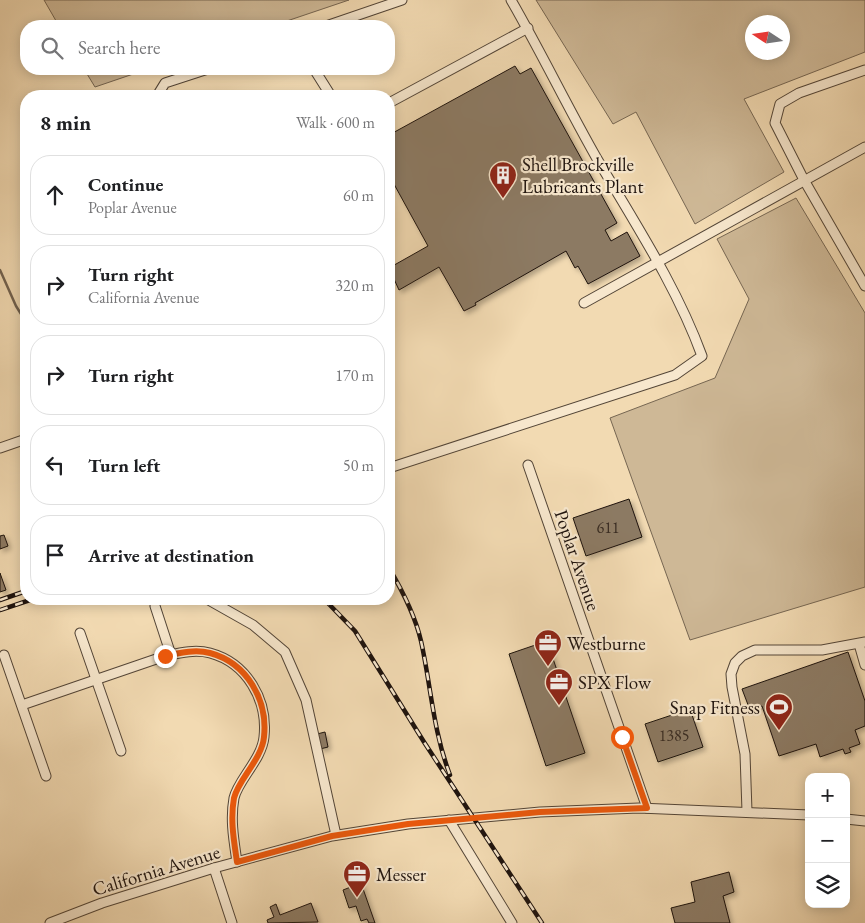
<!DOCTYPE html>
<html lang="en">
<head>
<meta charset="utf-8">
<style>
  body { margin:0; font-family:"EB Garamond",serif; background:#f2f2f2; color:#202124 }
  .controls { position:absolute; right:15px; bottom:15px; display:grid; overflow:hidden; border-radius:10px; box-shadow:0 2px 12px #0003 }
  .controls button { width:45px; height:45px; display:grid; place-items:center; padding:0; border:0; border-bottom:1px solid #e0e0e0; background:#fff; color:#202124; font:25px sans-serif }
  .compass { position:absolute; left:745px; top:15px; width:45px; height:45px; border-radius:50%; background:#fff; box-shadow:0 2px 12px #0003; rotate:282deg }
  .stop { position:absolute; width:15px; height:15px; margin:-11px; border:4px solid #ea580c; border-radius:50%; background:#fff }
  .stop.end { background:#ea580c; border-color:#fff; box-shadow:0 1px 5px #0008 }
  .list { margin:0; padding:0; list-style:none }
  h2 { display:flex; justify-content:space-between; align-items:center; height:65px; margin:0; padding:0 20px; font-size:21px }
  h2 small { font-size:16px; font-weight:400; color:#757577 }
  .list li { display:grid; grid-template-columns:32px 1fr auto; gap:15px; align-items:center; box-sizing:border-box; height:80px; margin:0 10px 10px; padding:0 10px; border:1px solid #e0e0e0; border-radius:20px }
  .list b { display:block; font-size:19px; white-space:nowrap }
  .list p { margin:0; font-size:16px; white-space:nowrap; color:#757577 }
  .list em { font-size:16px; font-style:normal; color:#757577 }
  .icon { flex:none; width:28px; height:28px; fill:none; stroke:currentColor; stroke-width:2; stroke-linecap:round; stroke-linejoin:round }
  .map { position:relative; flex:none; width:865px; height:923px; overflow:hidden }
  .search { position:absolute; background:#fff; box-shadow:0 2px 12px #0003; left:20px; top:20px; width:375px; height:55px; display:flex; align-items:center; gap:12px; box-sizing:border-box; padding:0 18px; border-radius:20px; color:#757577; font-size:19px }
  .panel { position:absolute; background:#fff; box-shadow:0 2px 12px #0003; left:20px; top:90px; width:375px; height:515px; border-radius:20px }
  .map>svg:first-child { display:block }
  .green { fill:#ceb896; stroke:#766652; fill-rule:evenodd }
  .lines { fill:none; stroke-linecap:round; stroke-linejoin:round }
  .stream { stroke:#72624f; stroke-width:2.5 }
  .building { fill:#8c7a63; stroke:#1e130e; filter:url(#shadow) }
  .minor-casing { stroke:#534537; stroke-width:11 }
  .minor { stroke:#f7e7cd; stroke-width:9 }
  .rail-casing { stroke:#1e130e; stroke-width:4.5 }
  .rail { stroke:#f7e7cd; stroke-width:2.5; stroke-dasharray:8; stroke-linecap:butt }
  .route { stroke:#ea580c; stroke-width:6 }
  .labels { text-anchor:middle; stroke-width:4.5; stroke-linejoin:round; paint-order:stroke }
  .number-label { font-size:16px; fill:#3a2d23 }
  .poi-label { font-size:19px; fill:#1e130e; stroke:#f7e7cd; text-anchor:start }
  .street-label { font-size:19px; fill:#1e130e; stroke:#f7e7cd }
</style>
</head>
<body>
<div class="map">
<svg width="865" height="923" viewBox="0 0 865 923">
  <defs>
    <filter id="shadow"><feDropShadow dx="3" dy="3" stdDeviation="2.5" flood-color="#0004"/></filter>
  </defs>
  <rect width="100%" height="100%" fill="#f2dab2"/>
  <filter id="stains"><feTurbulence type="fractalNoise" baseFrequency=".004" numOctaves="4"/><feColorMatrix values="0 0 0 0 .2 0 0 0 0 .09 0 0 0 0 .02 0 0 0 .5 -.17"/></filter>
  <radialGradient id="worn" r=".72"><stop offset=".6" stop-color="#630" stop-opacity="0"/><stop offset="1" stop-color="#630" stop-opacity=".3"/></radialGradient>
  <g class="green">
    <path d="M44,0h305l-77,26h-213z"/>
    <path d="M536,0h329v52l-121,47 40,73 -89,52 -59,-112 -23,12zM782,22v30h-30v-30z"/>
    <path d="M84,69h64l-53,18z"/>
    <path d="M796,198l69,115v274l-175,53 -80,-222 105,-40 34,-79 -32,-60z"/>
  </g>
  <g class="lines">
    <path class="stream" d="M0,270l16,36 10,16"/>
  </g>
  <g class="building">
    <path d="M515,66l5,8 11,-6 86,155 -12,7 6,11 16,-9 13,24 -52,28 -10,-18 -3,2 -9,-17 -91,52 1,2 -12,6 -25,-44 -40,23 -10,-22 39,-22 -39,-71v-40z"/>
    <path d="M629,499l13,38 -56,19 -13,-38z"/>
    <path d="M4,535l4,11 -8,3v-13z"/>
    <path d="M0,573l6,17 -6,2z"/>
    <path d="M547,641l38,112 -39,13 -37,-112z"/>
    <path d="M848,652l17,49v25l-10,4 5,14 -11,4 2,4 -6,2 -2,-5 -23,8 -4,-13 -37,12 -17,-50 -12,4 -8,-21z"/>
    <path d="M690,709l13,38 -45,15 -13,-38z"/>
    <path d="M325,732l3,15 -8,2 -3,-15z"/>
    <path d="M729,872l5,20 -11,4 7,27h-55l-4,-15 24,-6 -4,-20z"/>
    <path d="M361,883l14,40h-6l-2,-4 -6,2 -5,-15 -7,2 -6,-18z"/>
    <path d="M311,903l7,19 -50,1 -1,-3 7,-3 -4,-10 6,-3 4,11z"/>
  </g>
  <g class="lines">
    <g class="minor-casing">
      <g id="minor">
        <path d="M326,26l76,-26"/>
        <path d="M314,69l17,27"/>
        <path d="M865,70l-66,23 -19,11 -5,19 29,57 61,106"/>
        <path d="M157,96l8,-13 43,-14"/>
        <path d="M389,103l139,-75"/>
        <path d="M584,303l281,-156"/>
        <path d="M0,448l26,-9"/>
        <path d="M528,465l119,343"/>
        <path d="M389,468l286,-93 27,-19c-26,-71 -68,-134 -106,-199 -29,-51 -55,-105 -85,-157"/>
        <path d="M207,599l46,26 32,27 21,48 30,135"/>
        <path d="M155,606l16,49"/>
        <path d="M80,633l41,118"/>
        <path d="M859,644l6,21"/>
        <path d="M4,655l42,121"/>
        <path d="M22,705l143,-49c14,-3 30,-7 45,-3 37,10 58,47 54,84 -2,22 -26,43 -30,61 -4,22 0,43 3,64"/>
        <path d="M747,811l-2,-57 -13,-67 -1,-13 4,-11 7,-7 13,-6h67l43,-8"/>
        <path d="M846,819l19,2"/>
        <path d="M449,820l63,103"/>
        <path d="M214,868l18,55"/>
        <path d="M50,923l52,-20 112,-35 118,-32 76,-12 132,-12 99,-4 170,7"/>
      </g>
    </g>
    <use href="#minor" class="minor"/>
    <g class="rail-casing">
      <g id="rail">
        <path d="M389,568c13,22 26,47 32,73 10,45 12,90 29,134"/>
        <path d="M324,599l31,32 69,111 118,181"/>
        <path d="M0,600l26,-9"/>
        <path d="M0,610l33,-11"/>
      </g>
    </g>
    <use href="#rail" class="rail"/>
  </g>
  <g class="lines">
    <path class="route" d="M165,656c14,-3 30,-7 45,-3 37,10 58,47 54,84 -2,22 -26,43 -30,61 -4,22 0,43 3,64l95,-26 76,-12 132,-12 107,-4 -25,-71"/>
  </g>
  <defs>
    <g id="building-pin" transform="scale(1.4375)"><path d="M0 17L-7.5 6A9.5 9.5 0 1 1 7.5 6Z" fill="#8f2418" stroke="#f7e7cd"/><path d="M-4-6H4V6H1V3H-1V6H-4ZM-2.5-4.3h1.7v1.8h-1.7ZM.8-4.3h1.7v1.8H.8ZM-2.5-1h1.7V.8h-1.7ZM.8-1h1.7V.8H.8Z" fill="#fff"/></g>
    <g id="office-pin" transform="scale(1.4375)"><path d="M0 17L-7.5 6A9.5 9.5 0 1 1 7.5 6Z" fill="#8f2418" stroke="#f7e7cd"/><path d="M-6-3h4V-5.5h4V-3h4V5H-6ZM-1-4.5V-3h2v-1.5ZM-6 0V1H6V0Z" fill="#fff"/></g>
    <g id="stadium-pin" transform="scale(1.4375)"><path d="M0 17L-7.5 6A9.5 9.5 0 1 1 7.5 6Z" fill="#8f2418" stroke="#f7e7cd"/><path d="M0-5a6.5 5 0 1 0 0 10a6.5 5 0 1 0 0-10ZM-3.5-1.8h7v3.6h-7Z" fill="#fff"/></g>
  </defs>
  <g fill-rule="evenodd">
    <use href="#building-pin" x="503" y="175"/>
    <use href="#office-pin" x="548" y="643"/>
    <use href="#office-pin" x="559" y="682"/>
    <use href="#stadium-pin" x="779" y="707"/>
    <use href="#office-pin" x="357" y="874"/>
  </g>
  <g class="labels">
    <g class="number-label">
      <text x="608" y="533">611</text>
      <text x="674" y="741">1385</text>
    </g>
    <g class="poi-label">
      <text x="522" y="171">Shell Brockville<tspan x="522" dy="22">Lubricants Plant</tspan></text>
      <text x="567" y="650">Westburne</text>
      <text x="578" y="689">SPX Flow</text>
      <text x="760" y="714" text-anchor="end">Snap Fitness</text>
      <text x="376" y="881">Messer</text>
    </g>
    <g class="street-label">
      <text transform="translate(578 560) rotate(71)" y="7">Poplar Avenue</text>
      <text transform="translate(156 870) rotate(-17)" y="7">California Avenue</text>
    </g>
  </g>
  <rect width="100%" height="100%" filter="url(#stains)"/>
  <rect width="100%" height="100%" fill="url(#worn)"/>
</svg>
<div class="controls">
<button>+</button>
<button>−</button>
<button><svg class="icon" aria-label="layers" viewBox="0 0 24 24"><path d="M12 4l9 5-9 5-9-5zM3 14l9 5 9-5"/></svg></button>
</div>
<svg class="compass" viewBox="-18 -18 36 36"><path d="M0-13l5 13h-10z" fill="#e53935"/><path d="M0 13l5-13h-10z" fill="#757577"/></svg>
<div class="stop" style="left:622px;top:737px"></div>
<div class="stop end" style="left:165px;top:656px"></div>
<div class="search"><svg class="icon" aria-label="search" viewBox="0 0 24 24"><circle cx="10" cy="10" r="6"/><path d="M15 15l6 6"/></svg>Search here</div>
<section class="panel">
<h2>8 min<small>Walk · 600 m</small></h2>
<ul class="list">
<li><svg class="icon" aria-label="ahead" viewBox="0 0 24 24"><path d="M12 20V5M6 11l6-6 6 6"/></svg><div><b>Continue</b><p>Poplar Avenue</p></div><em>60 m</em></li>
<li><svg class="icon" aria-label="right" viewBox="0 0 24 24"><path d="M7 20v-9h11M14 6l5 5-5 5"/></svg><div><b>Turn right</b><p>California Avenue</p></div><em>320 m</em></li>
<li><svg class="icon" aria-label="right" viewBox="0 0 24 24"><path d="M7 20v-9h11M14 6l5 5-5 5"/></svg><div><b>Turn right</b></div><em>170 m</em></li>
<li><svg class="icon" aria-label="left" viewBox="0 0 24 24"><path d="M17 20v-9H6M10 6l-5 5 5 5"/></svg><div><b>Turn left</b></div><em>50 m</em></li>
<li><svg class="icon" aria-label="arrive" viewBox="0 0 24 24"><path d="M6 21V4h12l-3 4 3 4H6"/></svg><div><b>Arrive at destination</b></div></li>
</ul>
</section>
</div>
</body>
</html>
